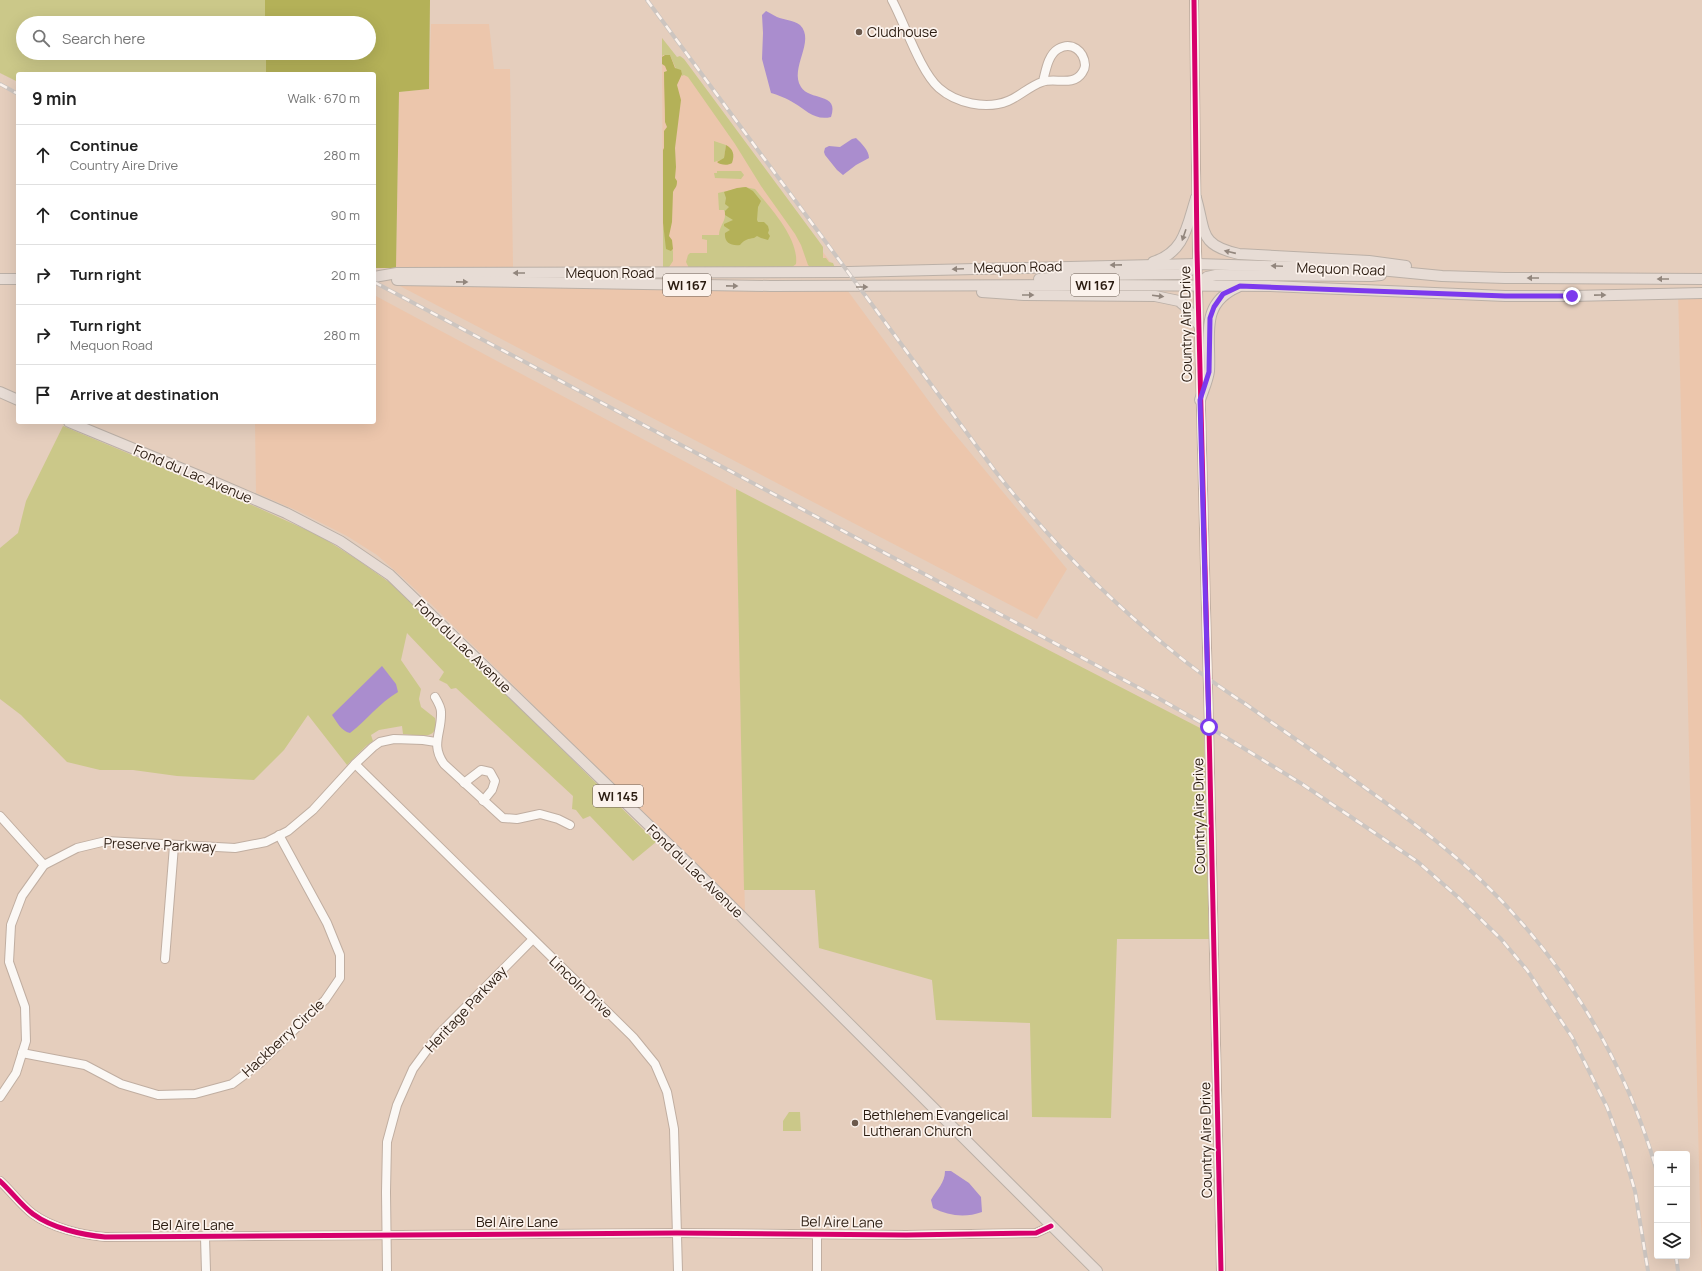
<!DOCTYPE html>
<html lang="en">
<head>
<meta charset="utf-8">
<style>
  body { margin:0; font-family:Manrope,sans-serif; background:#f6f6f6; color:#222 }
  .controls { position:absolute; right:12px; bottom:12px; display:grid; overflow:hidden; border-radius:4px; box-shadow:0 4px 16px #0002 }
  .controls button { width:36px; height:36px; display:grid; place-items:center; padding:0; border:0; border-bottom:1px solid #e0e0e0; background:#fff; color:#222; font:20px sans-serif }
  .stop { position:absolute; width:12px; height:12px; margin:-9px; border:3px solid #7c3aed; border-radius:50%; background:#fff }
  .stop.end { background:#7c3aed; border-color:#fff; box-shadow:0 1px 4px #0008 }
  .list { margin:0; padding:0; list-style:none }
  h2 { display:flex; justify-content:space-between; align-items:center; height:52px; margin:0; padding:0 16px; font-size:17px }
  h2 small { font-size:13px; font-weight:400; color:#767676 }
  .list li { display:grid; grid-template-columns:26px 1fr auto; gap:12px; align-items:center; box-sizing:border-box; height:60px; padding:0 16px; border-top:1px solid #e0e0e0 }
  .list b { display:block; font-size:15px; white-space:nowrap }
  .list p { margin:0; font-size:13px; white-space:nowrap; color:#767676 }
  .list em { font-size:13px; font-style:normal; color:#767676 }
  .icon { flex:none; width:22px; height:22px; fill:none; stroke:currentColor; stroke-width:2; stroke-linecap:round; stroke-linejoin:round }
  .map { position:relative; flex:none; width:1702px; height:1271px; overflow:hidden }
  .search { position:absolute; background:#fff; box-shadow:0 4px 16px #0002; left:16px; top:16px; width:360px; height:44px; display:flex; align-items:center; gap:10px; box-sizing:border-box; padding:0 14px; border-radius:22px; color:#767676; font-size:15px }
  .panel { position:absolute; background:#fff; box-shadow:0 4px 16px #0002; left:16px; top:72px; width:360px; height:352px; border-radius:4px }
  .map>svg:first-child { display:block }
  .built { fill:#ecc6ac }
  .green { fill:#cbc889 }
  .forest { fill:#b4b158 }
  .water { fill:#aa8dce }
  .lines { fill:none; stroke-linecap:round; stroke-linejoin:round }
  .minor-casing { stroke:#c0aea1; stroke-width:10 }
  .major-casing { stroke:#bbb0a7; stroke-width:12 }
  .minor { stroke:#fbf8f5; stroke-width:8 }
  .major { stroke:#e7dcd5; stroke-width:10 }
  .rail-casing { stroke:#ccc5c0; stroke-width:4 }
  .rail { stroke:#fcf3ed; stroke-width:2.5; stroke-dasharray:8; stroke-linecap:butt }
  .cycleway-casing { stroke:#fcf3ed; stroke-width:8 }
  .cycleway { stroke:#d6006c; stroke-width:5 }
  .oneway { fill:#92867d }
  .route { stroke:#7c3aed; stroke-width:5 }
  .poi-dot { fill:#6c5a4d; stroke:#fcf3ed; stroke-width:1.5 }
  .labels { text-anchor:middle; stroke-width:3.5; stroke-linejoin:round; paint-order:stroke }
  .shield { fill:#fcf3ed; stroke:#6a5c53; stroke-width:1 }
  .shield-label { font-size:13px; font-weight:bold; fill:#2b1c11 }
  .poi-label { font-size:14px; fill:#2b1c11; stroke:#fcf3ed; text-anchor:start }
  .street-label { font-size:14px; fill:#2b1c11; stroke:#fcf3ed }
</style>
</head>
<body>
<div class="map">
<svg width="1702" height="1271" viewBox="0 0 1702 1271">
  <rect width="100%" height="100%" fill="#e5cebd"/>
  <g class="built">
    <path d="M431,24h58l5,45h16l3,198 -117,1 3,-176 30,-3z"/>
    <path d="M662,38l173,230 -172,-1z"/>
    <path d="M842,283l97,132 128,154 -30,50 -639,-334z"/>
    <path d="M1678,289h24v954l-2,-36z"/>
    <path d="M374,295l362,194 9,425 -313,-309 -31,-29 -24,-21 -30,-19 -49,-25 -42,-18 -1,-71h119z"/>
  </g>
  <g class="green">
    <path d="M0,0h265v23h-242v30h243v21h-248v8l-18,-9z"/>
    <path d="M662,38l15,19 3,-1 4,3 134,181 5,7v11h3l3,4 4,1 2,5 -25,-1 -2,-2 -7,-20 -6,-11 -34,-48 -26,-42 -47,-67 -4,-2 -2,1 -1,-5 -5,-2 -6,-14h-7l-1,2z"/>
    <path d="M714,141l12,4 -2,14 -10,3z"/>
    <path d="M717,171h24l3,4 -3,4 -26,-1 -1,-5h3z"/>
    <path d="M744,187l11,2c15,19 44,49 41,75l-5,4h-102l-3,-6 2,-7 2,-2h17v-13l-5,-1v-4h17c0,-10 9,-15 5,-25h-5l-1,-17z"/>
    <path d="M663,223l2,13 7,15 1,-2v12l-4,6h-6z"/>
    <path d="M63,426l191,80 66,30 38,24 42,30 256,252 -23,19 -43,-45 -7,3 -7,-9 -4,-1 1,-13 -117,-108 -5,1 -4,-5 -8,-4 5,-8 -37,-39 -6,27 20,29 -2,10 2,8 14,11c5,24 -16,17 -32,16l-1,-8 -23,4 -8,5 2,6 -7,5 -19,19 -39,-50 -24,35 -30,30 -77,-4 -44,-6h-33l-33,-8 -46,-47 -21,-16v-151l18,-15 8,-32z"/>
    <path d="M736,489l468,241 5,209h-92l-6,179 -79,-1 -2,-94 -94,-3 -4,-40 -113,-32 -4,-58h-71z"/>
    <path d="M789,1112h11l1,19h-18v-10z"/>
  </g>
  <g class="forest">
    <path d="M265,0h165l-1,89 -30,3 -3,176h-22v-194h-108v-21h103v-30h-104z"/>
    <path d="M665,55h5l5,13 6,2 1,4 -5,11 4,15 -6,48 1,19 -1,11 2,3c0,7 -2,6 -4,11l-1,30 -3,14 3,4 1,9 -2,2 -5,-2 -3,-26v-73l1,-2v-17l3,-4 -2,-5c0,-17 -1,-33 -1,-50l3,-1 -2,-5 -3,-2v-7z"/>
    <path d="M726,145c7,4 9,9 6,18 -4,3 -12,2 -15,-1l7,-4z"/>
    <path d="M746,187l7,4 8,10 -3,6 -1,13 1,2h6l4,4 1,4 -1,3 2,3 -2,4 -7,-2 -4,-2 -3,2c-6,1 -9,1 -14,7 -9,1 -16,-2 -15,-12l5,-3 -6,-4v-2l9,-4 -8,-5v-4l4,-4 -4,-3 1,-6 -2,-6 13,-4z"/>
  </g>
  <g class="water">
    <path d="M766,11c4,2 7,4 11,6 7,3 16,3 23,8 16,16 -11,43 1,62 8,14 39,5 30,30 -16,4 -25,-7 -37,-14 -6,-4 -16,-8 -23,-10l-9,-34 1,-26 -1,-18z"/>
    <path d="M856,138c5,5 13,12 13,20l-13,7 -13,10 -6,-5 -12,-15 -1,-3 1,-4 4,-2 11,1 12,-8z"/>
    <path d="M382,666l14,18 2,8c-19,11 -31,28 -48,41 -9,-2 -13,-11 -18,-18z"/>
    <path d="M945,1171h6l18,12 12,14 1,15c-17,6 -33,4 -49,-4l-2,-8c6,-11 14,-17 14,-29z"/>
  </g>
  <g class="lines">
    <g class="minor-casing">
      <g id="minor">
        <path d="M892,0c13,24 28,71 47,88 17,15 47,22 69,13 12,-5 22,-15 34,-19 12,-5 31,5 40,-9 2,-3 3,-4 3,-8 -1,-14 -13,-24 -27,-16 -10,6 -12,21 -15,32"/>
        <path d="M1194,0l3,251 12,476 12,544"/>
        <path d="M435,697c3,5 6,10 6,15 1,21 -11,32 3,52l59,54 14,1 23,-5 18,5 12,6"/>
        <path d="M355,764l278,273 22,27 12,28 7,37 4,142"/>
        <path d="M464,783l17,-13 9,2 5,9 -3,9 -9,11"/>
        <path d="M0,816l44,49"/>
        <path d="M165,959l9,-113"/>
        <path d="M22,1053l63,12 36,19 37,11 37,-1 37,-10 28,-21 65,-63 15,-22v-23l-13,-32 -48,-88"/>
        <path d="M0,1097l16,-24 10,-32 -1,-34 -16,-45 2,-37 11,-29 22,-31 33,-17 29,-7 129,7 31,-6 22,-11 25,-21 42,-46 18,-17 7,-5 14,-3 29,1 13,2"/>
        <path d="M0,1181c11,10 21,24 33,33 19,14 49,21 72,23l572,-4 229,2 130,-2 15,-7"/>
        <path d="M205,1237l1,34"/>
        <path d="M387,1271l-1,-79 1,-50 10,-37 16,-36 25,-34 94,-95"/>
        <path d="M817,1271v-37"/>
      </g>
    </g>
    <g class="major-casing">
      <g id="major">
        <path d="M1196,198c10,35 3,47 43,56l130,7 37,5"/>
        <path d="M1153,262c32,-10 34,-36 43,-64"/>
        <path d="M374,277l23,-4 451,-1 349,-8 172,5 73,7 63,2 197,1"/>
        <path d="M0,279h18"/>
        <path d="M1039,279l46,-4 95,-1 9,-3 8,-7"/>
        <path d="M397,280l373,6 316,-1 184,1 235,10h67l130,-3"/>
        <path d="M1197,285l10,-8 9,-2 155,1 10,-1"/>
        <path d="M982,292l42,3 131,1 24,5 8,7 11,16"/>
        <path d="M0,392l18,8"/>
        <path d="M1200,400c3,-9 8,-20 9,-29 2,-35 -10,-67 29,-84"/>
        <path d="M69,422l150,62 67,29 54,28 50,34 302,292 405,404"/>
      </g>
    </g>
    <use href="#minor" class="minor"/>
    <use href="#major" class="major"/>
    <g class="rail-casing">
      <g id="rail">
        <path d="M647,0l348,471c52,66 110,126 176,179 24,20 50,38 76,55 63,45 128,87 189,136 105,83 185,202 221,331"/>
        <path d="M0,84l18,10"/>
        <path d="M374,282l784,416 51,29 93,57 116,78 41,36 42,41 26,31 45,67 35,70 15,40 13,44 13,80"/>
        <path d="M1676,1256l2,15"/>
      </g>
    </g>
    <use href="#rail" class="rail"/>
    <g class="cycleway-casing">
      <g id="cycleway">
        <path d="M1194,0l3,251 12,476 12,544"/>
        <path d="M0,1181c11,10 21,24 33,33 19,14 49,21 72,23l572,-4 229,2 130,-2 15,-7"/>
      </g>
    </g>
    <use href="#cycleway" class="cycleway"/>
  </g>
  <defs><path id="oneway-solid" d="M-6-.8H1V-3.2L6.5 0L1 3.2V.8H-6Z"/></defs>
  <g class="oneway">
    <use href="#oneway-solid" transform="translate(1184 235) rotate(109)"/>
    <use href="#oneway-solid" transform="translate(1230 252) rotate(-167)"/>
    <use href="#oneway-solid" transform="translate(1116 265) rotate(179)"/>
    <use href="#oneway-solid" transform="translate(1277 266) rotate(-178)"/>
    <use href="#oneway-solid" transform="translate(958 269) rotate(178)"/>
    <use href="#oneway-solid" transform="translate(519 273) rotate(180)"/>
    <use href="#oneway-solid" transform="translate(1533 278) rotate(-180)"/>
    <use href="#oneway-solid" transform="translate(1663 279) rotate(180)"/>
    <use href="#oneway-solid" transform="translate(462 282) rotate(1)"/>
    <use href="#oneway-solid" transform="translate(732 286) rotate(1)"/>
    <use href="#oneway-solid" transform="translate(862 287)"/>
    <use href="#oneway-solid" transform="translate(1028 295)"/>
    <use href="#oneway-solid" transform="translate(1600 295) rotate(-1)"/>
    <use href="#oneway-solid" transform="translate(1158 296) rotate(7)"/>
  </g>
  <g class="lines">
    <path class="route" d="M1209,727l-9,-327 9,-28 1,-54 4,-11 9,-13 17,-8 265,10h67"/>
  </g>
  <g class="poi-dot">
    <circle cx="859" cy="32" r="4"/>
    <circle cx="855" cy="1123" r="4"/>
  </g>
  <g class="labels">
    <g class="shield">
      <rect x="663" y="274" width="48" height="22" rx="3"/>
      <rect x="1071" y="274" width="48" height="22" rx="3"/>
      <rect x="593" y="785" width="50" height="22" rx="3"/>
    </g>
    <g class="shield-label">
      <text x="687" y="290">WI 167</text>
      <text x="1095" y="290">WI 167</text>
      <text x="618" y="801">WI 145</text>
    </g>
    <g class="poi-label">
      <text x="867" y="37">Cludhouse</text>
      <text x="863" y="1120">Bethlehem Evangelical<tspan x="863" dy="16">Lutheran Church</tspan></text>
    </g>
    <g class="street-label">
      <text transform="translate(1018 267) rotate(-1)" y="5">Mequon Road</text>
      <text transform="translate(1341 269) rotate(2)" y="5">Mequon Road</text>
      <text x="610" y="278">Mequon Road</text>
      <text transform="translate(1186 324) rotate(-91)" y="5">Country Aire Drive</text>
      <text transform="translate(193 474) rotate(23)" y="5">Fond du Lac Avenue</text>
      <text transform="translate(463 646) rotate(44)" y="5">Fond du Lac Avenue</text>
      <text transform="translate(1199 816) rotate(-91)" y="5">Country Aire Drive</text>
      <text transform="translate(160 845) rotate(2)" y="5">Preserve Parkway</text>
      <text transform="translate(695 871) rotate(44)" y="5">Fond du Lac Avenue</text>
      <text transform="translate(581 987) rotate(44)" y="5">Lincoln Drive</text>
      <text transform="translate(466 1009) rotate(-47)" y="5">Heritage Parkway</text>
      <text transform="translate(283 1038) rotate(-43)" y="5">Hackberry Circle</text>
      <text transform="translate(1206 1140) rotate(-91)" y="5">Country Aire Drive</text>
      <text x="517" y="1227">Bel Aire Lane</text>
      <text transform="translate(842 1222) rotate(1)" y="5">Bel Aire Lane</text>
      <text x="193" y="1230">Bel Aire Lane</text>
    </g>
  </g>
</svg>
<div class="controls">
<button>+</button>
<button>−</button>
<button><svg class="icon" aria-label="layers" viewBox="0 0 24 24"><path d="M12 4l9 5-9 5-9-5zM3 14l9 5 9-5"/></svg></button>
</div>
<div class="stop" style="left:1209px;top:727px"></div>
<div class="stop end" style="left:1572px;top:296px"></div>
<div class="search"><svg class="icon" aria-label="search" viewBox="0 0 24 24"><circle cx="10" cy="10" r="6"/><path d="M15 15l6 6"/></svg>Search here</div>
<section class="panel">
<h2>9 min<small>Walk · 670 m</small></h2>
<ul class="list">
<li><svg class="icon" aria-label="ahead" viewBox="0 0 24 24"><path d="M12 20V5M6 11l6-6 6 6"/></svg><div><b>Continue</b><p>Country Aire Drive</p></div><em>280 m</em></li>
<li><svg class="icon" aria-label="ahead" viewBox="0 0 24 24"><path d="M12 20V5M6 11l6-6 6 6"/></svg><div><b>Continue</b></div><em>90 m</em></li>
<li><svg class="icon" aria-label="right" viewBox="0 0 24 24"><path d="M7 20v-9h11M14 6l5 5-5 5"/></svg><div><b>Turn right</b></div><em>20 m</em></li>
<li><svg class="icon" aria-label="right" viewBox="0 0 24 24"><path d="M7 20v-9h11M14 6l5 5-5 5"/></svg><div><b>Turn right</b><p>Mequon Road</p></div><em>280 m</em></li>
<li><svg class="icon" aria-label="arrive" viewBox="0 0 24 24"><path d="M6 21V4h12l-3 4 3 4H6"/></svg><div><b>Arrive at destination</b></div></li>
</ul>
</section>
</div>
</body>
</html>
